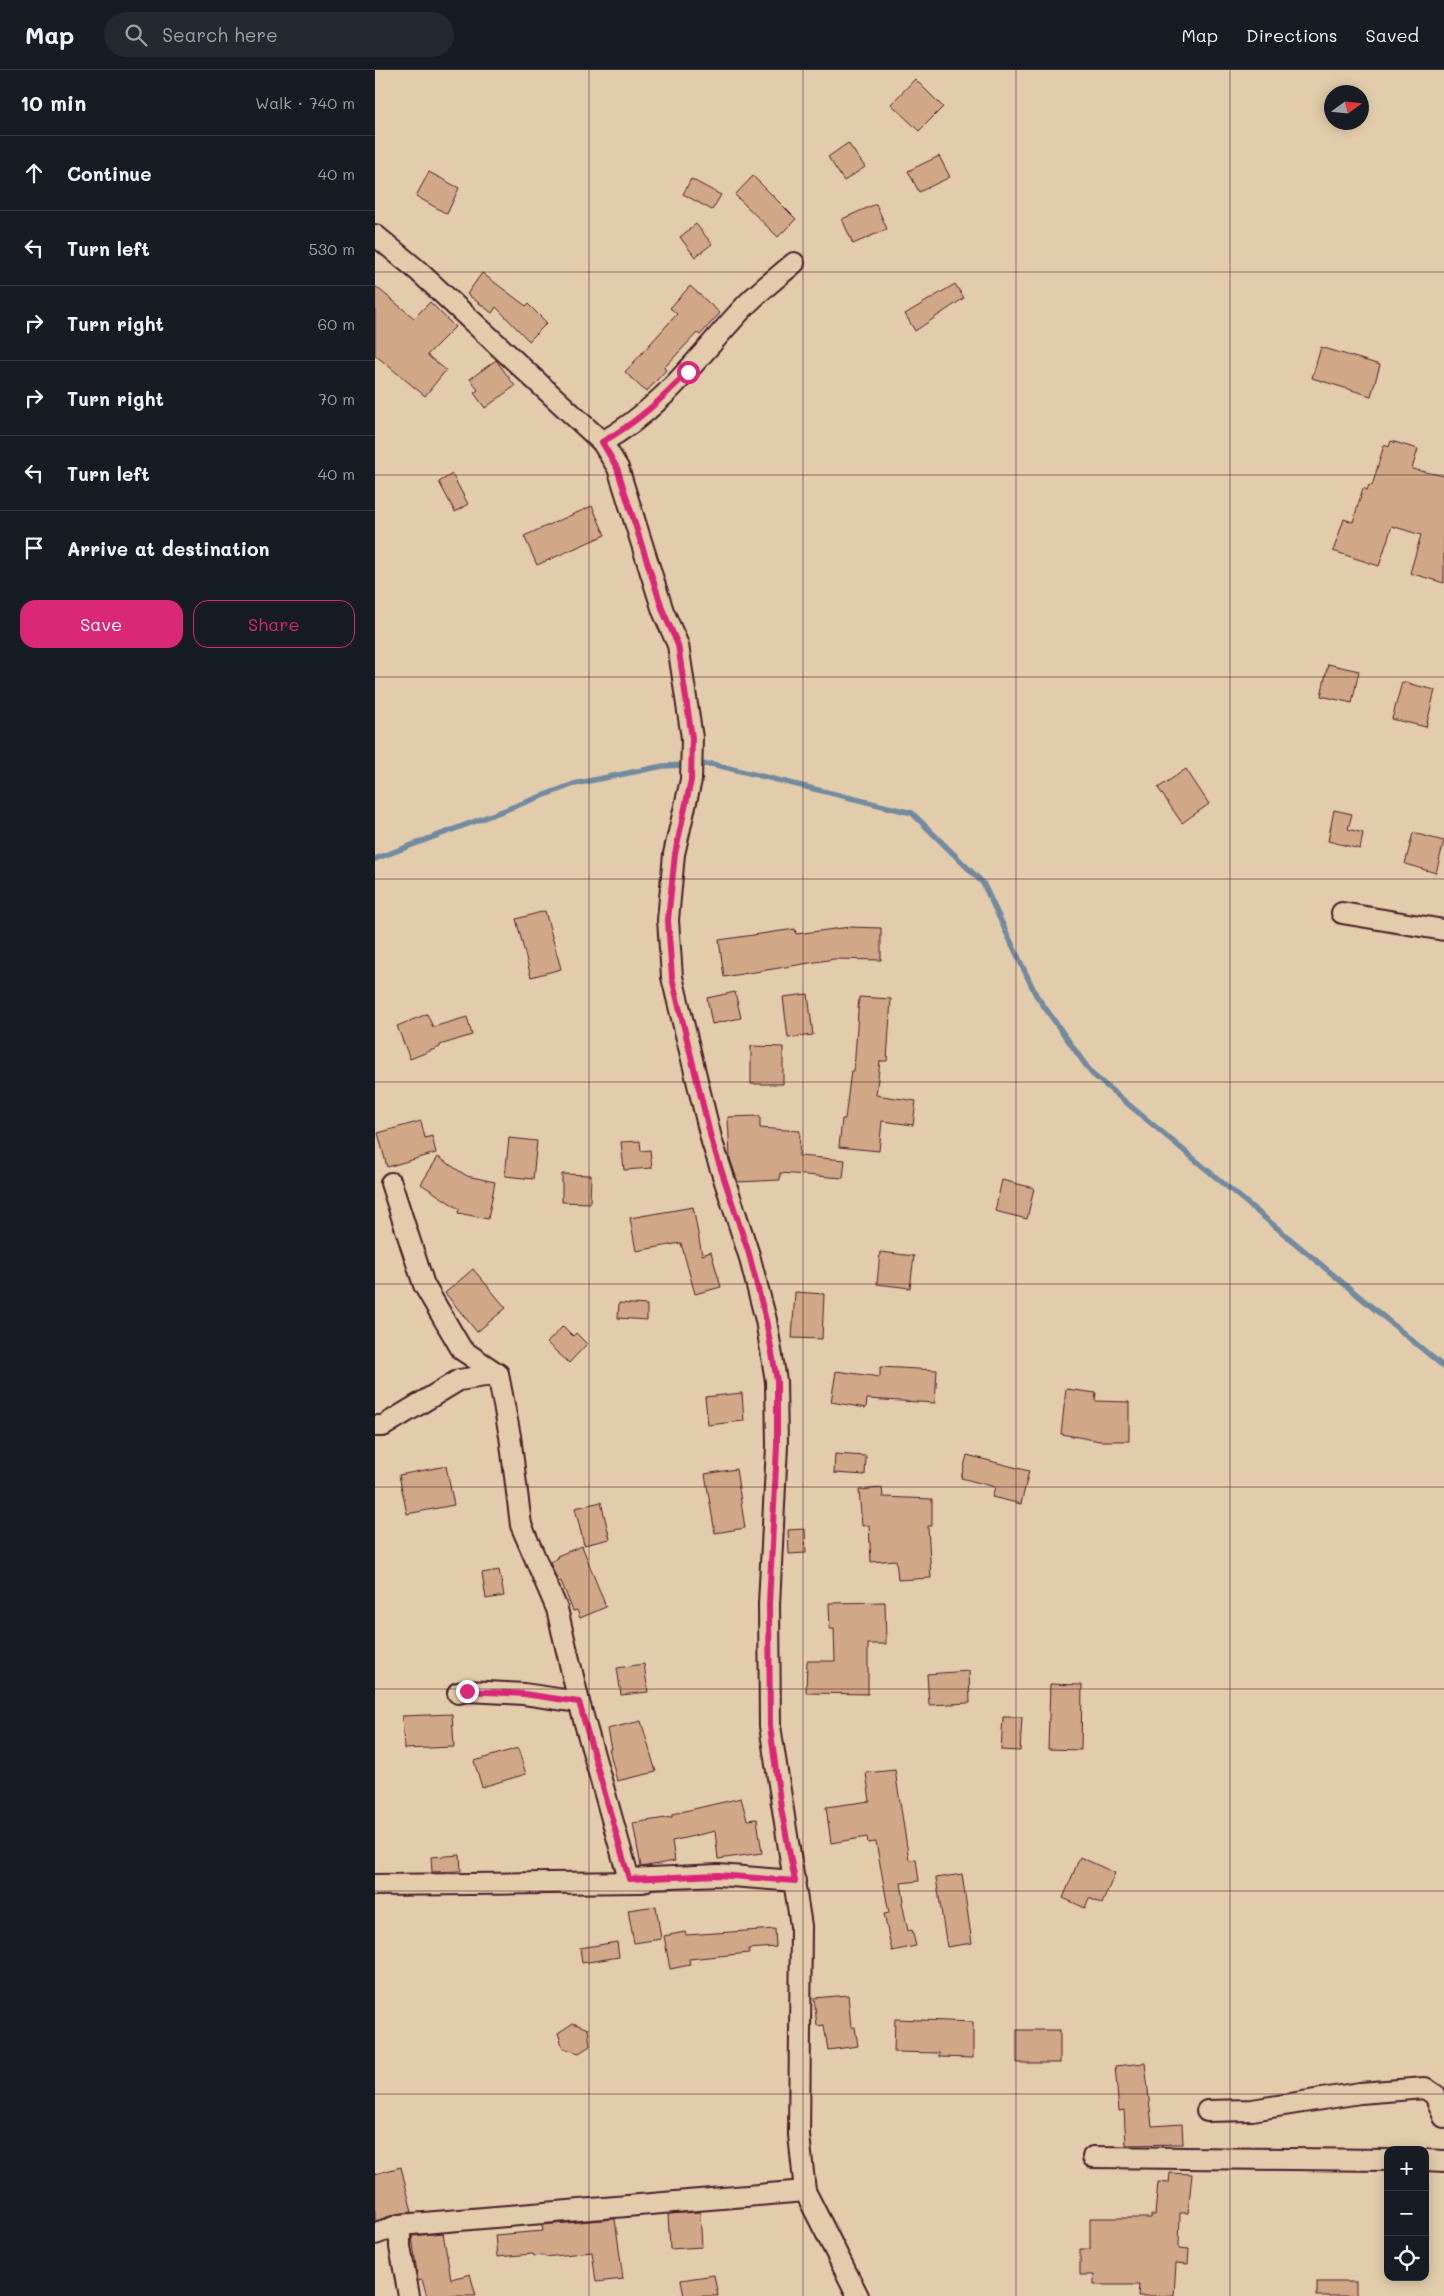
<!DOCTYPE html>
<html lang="en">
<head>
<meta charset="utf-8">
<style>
  body { margin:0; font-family:Mali,sans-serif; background:#242831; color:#f1f3f6 }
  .controls { position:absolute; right:15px; bottom:15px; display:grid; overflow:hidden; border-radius:10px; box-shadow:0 2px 12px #0003 }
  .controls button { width:45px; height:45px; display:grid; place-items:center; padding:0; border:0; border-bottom:1px solid #363941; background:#171b24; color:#f1f3f6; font:25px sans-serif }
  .compass { position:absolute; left:949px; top:15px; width:45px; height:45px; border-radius:50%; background:#171b24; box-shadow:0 2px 12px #0003; rotate:75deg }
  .stop { position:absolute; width:15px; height:15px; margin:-11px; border:4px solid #db2777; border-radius:50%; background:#fff }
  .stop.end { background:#db2777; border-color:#fff; box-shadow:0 1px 5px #0008 }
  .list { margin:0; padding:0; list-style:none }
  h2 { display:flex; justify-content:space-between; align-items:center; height:65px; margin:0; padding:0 20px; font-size:21px }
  h2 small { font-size:16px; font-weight:400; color:#9ea1a6 }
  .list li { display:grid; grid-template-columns:32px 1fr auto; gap:15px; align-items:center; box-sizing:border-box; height:75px; padding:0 20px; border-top:1px solid #363941 }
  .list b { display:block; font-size:19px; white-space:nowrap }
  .list em { font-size:16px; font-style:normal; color:#9ea1a6 }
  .actions { display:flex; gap:10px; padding:15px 20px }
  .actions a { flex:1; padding:11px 0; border:1px solid #db2777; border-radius:15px; text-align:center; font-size:18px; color:#db2777 }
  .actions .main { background:#db2777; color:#fff }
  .icon { flex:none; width:28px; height:28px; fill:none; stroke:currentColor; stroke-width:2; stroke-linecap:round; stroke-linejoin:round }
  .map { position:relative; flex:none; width:1069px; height:2226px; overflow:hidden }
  header { display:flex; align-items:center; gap:30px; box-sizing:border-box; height:70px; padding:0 25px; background:#171b24; border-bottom:1px solid #363941 }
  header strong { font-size:24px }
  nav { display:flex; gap:28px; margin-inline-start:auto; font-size:18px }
  .search { width:350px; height:45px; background:#242831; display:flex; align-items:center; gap:12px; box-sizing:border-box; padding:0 18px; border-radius:28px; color:#9ea1a6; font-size:19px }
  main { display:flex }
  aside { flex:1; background:#171b24 }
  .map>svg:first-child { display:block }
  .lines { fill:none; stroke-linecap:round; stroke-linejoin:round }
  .stream { stroke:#728a9f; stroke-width:5.5 }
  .building { fill:#d0a787; stroke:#4a1f2b }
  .minor-casing { stroke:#4a1f2b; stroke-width:24 }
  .minor { stroke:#e2ccab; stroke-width:20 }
  .route { stroke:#db2777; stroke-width:6 }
  .grid { fill:none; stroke:#4a1f2b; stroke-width:1; stroke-opacity:0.55 }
</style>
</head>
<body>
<header>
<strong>Map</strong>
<div class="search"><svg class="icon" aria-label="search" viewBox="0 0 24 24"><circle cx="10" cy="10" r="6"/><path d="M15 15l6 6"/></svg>Search here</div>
<nav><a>Map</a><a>Directions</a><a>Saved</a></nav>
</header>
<main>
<aside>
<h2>10 min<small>Walk · 740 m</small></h2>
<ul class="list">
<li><svg class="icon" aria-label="ahead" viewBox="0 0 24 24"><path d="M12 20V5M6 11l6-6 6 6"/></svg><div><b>Continue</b></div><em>40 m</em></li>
<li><svg class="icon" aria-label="left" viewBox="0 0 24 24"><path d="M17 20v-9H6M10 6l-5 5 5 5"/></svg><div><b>Turn left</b></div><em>530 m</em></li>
<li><svg class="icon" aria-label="right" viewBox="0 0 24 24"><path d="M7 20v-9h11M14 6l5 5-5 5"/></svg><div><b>Turn right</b></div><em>60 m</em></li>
<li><svg class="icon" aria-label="right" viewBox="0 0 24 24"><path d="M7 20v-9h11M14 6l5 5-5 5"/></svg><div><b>Turn right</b></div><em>70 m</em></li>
<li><svg class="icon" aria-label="left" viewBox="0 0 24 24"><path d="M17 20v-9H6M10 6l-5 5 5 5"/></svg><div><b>Turn left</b></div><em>40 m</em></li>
<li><svg class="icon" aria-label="arrive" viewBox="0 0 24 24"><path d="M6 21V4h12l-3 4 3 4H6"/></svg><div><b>Arrive at destination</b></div></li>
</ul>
<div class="actions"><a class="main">Save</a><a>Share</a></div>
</aside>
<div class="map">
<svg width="1069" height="2226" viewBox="0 0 1069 2226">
  <rect width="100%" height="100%" fill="#e2ccab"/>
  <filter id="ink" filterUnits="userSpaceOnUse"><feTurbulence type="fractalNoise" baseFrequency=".02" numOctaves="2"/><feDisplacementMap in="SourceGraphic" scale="10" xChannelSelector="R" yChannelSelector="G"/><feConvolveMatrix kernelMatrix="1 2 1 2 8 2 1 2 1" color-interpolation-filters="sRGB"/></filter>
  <g filter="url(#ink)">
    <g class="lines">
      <path class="stream" d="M0,789l199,-75 89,-18 49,-2 200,49 71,70 53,112 56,79 352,293"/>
    </g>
    <g class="building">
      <path d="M540,9l28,28 -24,24 -28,-27z"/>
      <path d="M473,73l17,24 -21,14 -16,-24z"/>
      <path d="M564,86l11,21 -31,15 -11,-21z"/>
      <path d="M54,102l30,16 -12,26 -31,-18z"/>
      <path d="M378,106l43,43 -18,18 -43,-42z"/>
      <path d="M316,109l30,16 -9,15 -29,-16z"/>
      <path d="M501,134l11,25 -34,15 -11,-25z"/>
      <path d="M321,154l16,20 -17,13 -15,-20z"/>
      <path d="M107,203l44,33 2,-2 19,19 -18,18 -33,-34 -4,6 -25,-19z"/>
      <path d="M580,214l9,14 -49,33 -10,-17z"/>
      <path d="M0,216l39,32 16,-16 25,25 -28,28 19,15 -21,26 -50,-41z"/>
      <path d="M315,216l30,27 -20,22 -3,-2 -33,35 2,2 -20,22 -21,-20 52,-58 -7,-6z"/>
      <path d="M946,277l59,18 -9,31 -59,-18z"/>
      <path d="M121,290l19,26 -30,22 -11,-15 4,-3 -8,-11z"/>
      <path d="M1016,371l27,8 -6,20 32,7v107l-34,-10 11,-38 -29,-9 -13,40 -46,-15 11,-32 9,3 10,-34 4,2 2,-5 3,1 12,-41 5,2z"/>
      <path d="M77,404l16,30 -13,8 -16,-30z"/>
      <path d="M217,436l13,29 -68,30 -13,-29z"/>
      <path d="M953,594l31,7 -7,32 -31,-7z"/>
      <path d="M1027,612l33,8 -9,37 -34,-8z"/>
      <path d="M811,699l23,35 -27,19 -24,-35z"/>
      <path d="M959,740l18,4 -4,15 15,4 -3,16 -32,-8z"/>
      <path d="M1038,763l31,8 -8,32 -31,-9z"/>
      <path d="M170,841l16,58 -30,8 -15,-58z"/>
      <path d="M475,857l31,1v32l-47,-1 -110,18 -5,-37 76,-11 1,5z"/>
      <path d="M360,922l6,26 -29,6 -5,-26z"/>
      <path d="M433,924l5,41 -25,3 -5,-41z"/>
      <path d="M484,927l32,2 -4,62h-7l-4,34 40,6 -3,24 -31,-4 -3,30 -40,-4 3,-28h3l6,-48h3z"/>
      <path d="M52,944l6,13 34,-10 5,18 -32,10v2l-30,12 -13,-33z"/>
      <path d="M376,976l32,1v37h-32z"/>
      <path d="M385,1046v12l40,3 -1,25 46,4 -2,18 -63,-5v7l-42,2 -8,-23 -2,-42z"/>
      <path d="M46,1051l4,17 7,-2 4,17 -49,14 -9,-34z"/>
      <path d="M134,1068l28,3 -4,38 -28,-3z"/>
      <path d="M265,1071l1,10 9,-1 2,18 -28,2 -3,-28z"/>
      <path d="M63,1087l29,19 28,6 -7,37 -30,-6 1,-4 -38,-25z"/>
      <path d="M187,1104l29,1 -1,28 -28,-1z"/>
      <path d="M627,1110l32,8 -7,31 -32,-8z"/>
      <path d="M318,1137l9,48 9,-3 10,35 -26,7 -14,-51 -45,8 -6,-33z"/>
      <path d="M505,1182l34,4 -4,32 -33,-4z"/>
      <path d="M98,1199l33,39 -29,24 -32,-39z"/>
      <path d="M420,1222l29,2 -2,45 -30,-1z"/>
      <path d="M244,1233l28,2v15l-29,-2z"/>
      <path d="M188,1256l10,10 3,-3 11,11 -18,19 -22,-20z"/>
      <path d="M505,1297l57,3 -2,33 -68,-4 -1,9 -35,-6 5,-31 44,6z"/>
      <path d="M691,1319l30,4 -1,8 34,1v39h-29l-39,-7z"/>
      <path d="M367,1323l2,28 -36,4 -3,-28z"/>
      <path d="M460,1384l31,2 -1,19 -31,-2z"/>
      <path d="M592,1385l62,16 -8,33 -29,-7 3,-10 -34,-9z"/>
      <path d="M71,1396l8,39 -47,9 -8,-39z"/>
      <path d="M361,1399l9,59 -30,5 -10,-59z"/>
      <path d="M507,1418l1,9 49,2v27h-4l3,52 -33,2 -2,-20 -25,2 -2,-37 -7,1 -3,-36z"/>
      <path d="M226,1432l9,37 -26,6 -9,-37z"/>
      <path d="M430,1459l1,24 -17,1 -1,-24z"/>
      <path d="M207,1476l24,61 -26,11 -3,-8 -4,1 -12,-30 -3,1 -8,-20 8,-4 -1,-2z"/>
      <path d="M124,1500l5,26 -18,3 -4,-26z"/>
      <path d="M510,1532l1,42h-18v50l-62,-1 1,-32h28l-1,-32h-4l-1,-26z"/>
      <path d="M269,1594l4,28 -27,3 -4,-27z"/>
      <path d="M594,1601l1,32 -41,2 -2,-31z"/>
      <path d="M675,1614l32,1 -1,65 -33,-1z"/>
      <path d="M77,1644l2,33 -50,2 -2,-33z"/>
      <path d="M628,1647h19l-2,34 -19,-1z"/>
      <path d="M266,1651l15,51 -39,9 -8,-32h2l-4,-20z"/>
      <path d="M143,1678l8,26 -44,13 -8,-26z"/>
      <path d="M520,1700l14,90 7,-1 3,22 -18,2 3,18 -2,1 6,29 4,-1 4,16 -24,5 -8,-37 5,-1 -13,-71 -8,1 -1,-6 -36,6 -5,-36 44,-6 -4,-28z"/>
      <path d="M366,1728l6,22 10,-1 5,34 -44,6 -3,-28 -43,10 3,20 -34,6 -8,-44 39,-6v-3z"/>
      <path d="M85,1785l1,16 -29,1 -1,-15z"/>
      <path d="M705,1787l35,16 -13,31 -13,-6 -4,10 -22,-10z"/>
      <path d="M587,1804l10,69 -25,4 -11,-69z"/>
      <path d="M281,1836l5,33 -27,4 -6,-33z"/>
      <path d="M400,1859l1,18 -28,2 1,4 -60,6 1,6 -20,4 -6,-33 21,-4 1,3z"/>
      <path d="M242,1872l2,15 -37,6 -2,-15z"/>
      <path d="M473,1925l3,32h4l3,19 -30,4 -4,-25 -7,1 -3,-28z"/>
      <path d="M520,1949l78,3v36l-34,-1v-4l-45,-1z"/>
      <path d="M198,1953l15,6 2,17 -11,7 -16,-5 -5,-15z"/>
      <rect x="642" y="1960" width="43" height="33"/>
      <path d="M770,1993l7,63 30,-2 1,20 -57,1 -2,-35 -5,1 -4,-45z"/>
      <path d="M26,2097l11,45 -16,2 -21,7v-47z"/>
      <path d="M795,2103l22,1 -4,39h-8l-1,35 10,1 -1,15 -12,-1 -2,33h-36l1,-11h-45v-10h-14v-26h10v-31h61v-3h4l3,-33 11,1z"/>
      <path d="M325,2142l2,35 -32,2 -2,-35z"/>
      <path d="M240,2149l8,60 -27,3 -4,-30 -47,5 -1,-2 -10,1 -1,-2 -36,3 -2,-22 48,-4 -1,-6z"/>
      <path d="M68,2163l8,46 19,-5 6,22h-49l-5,-16 -4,1 -6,-45z"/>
      <path d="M339,2205l4,21h-34l-3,-16z"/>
      <rect x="942" y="2212" width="39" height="14"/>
    </g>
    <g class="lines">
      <g class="minor-casing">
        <g id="minor">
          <path d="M0,165l41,34 186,173 16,26 45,143 15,34 14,93 -1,42 -17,74 -6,66 4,57 40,165 37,113 17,65 10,61 1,65 -8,158 1,122 31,200 -2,209 6,56 53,105"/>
          <path d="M227,372c61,-33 99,-90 146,-139 14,-14 31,-27 46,-40"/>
          <path d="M967,843l102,17"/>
          <path d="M16,1113l33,102 38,65 36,24 12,62 11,89 36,84 22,93 50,177 89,-4 77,6"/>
          <path d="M0,1356h8l76,-46 39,-6"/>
          <path d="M83,1623l9,-2 57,3 55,8"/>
          <path d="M0,1815l268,-3"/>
          <path d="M832,2041l45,-1 108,-17 65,-5 10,7 9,22"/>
          <path d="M718,2087l295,3"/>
          <path d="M1050,2090l19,1"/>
          <path d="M25,2155v22l9,49"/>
          <path d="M0,2164l25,-9 405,-34"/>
        </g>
      </g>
      <use href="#minor" class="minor"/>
    </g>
  </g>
  <g class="lines" filter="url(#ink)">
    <path class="route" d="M92,1621l57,3 55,8 50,177 89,-4 77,6 -14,-73 -11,-82 -1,-122 8,-158v-65l-11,-61 -17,-66 -37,-112 -40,-164 -4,-58 7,-66 16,-74 1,-42 -14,-93 -15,-34 -46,-143 -15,-26c33,-18 60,-43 86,-70"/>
  </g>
  <path class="grid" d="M214,0v2226M428,0v2226M641,0v2226M855,0v2226M0,202h1069M0,405h1069M0,607h1069M0,809h1069M0,1012h1069M0,1214h1069M0,1417h1069M0,1619h1069M0,1821h1069M0,2024h1069"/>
</svg>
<div class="controls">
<button>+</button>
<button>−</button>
<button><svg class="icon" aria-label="locate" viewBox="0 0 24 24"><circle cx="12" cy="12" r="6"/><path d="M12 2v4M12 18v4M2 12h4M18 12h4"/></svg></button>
</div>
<svg class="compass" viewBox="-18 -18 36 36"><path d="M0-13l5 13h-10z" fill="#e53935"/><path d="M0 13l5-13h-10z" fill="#9ea1a6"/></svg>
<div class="stop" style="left:313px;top:302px"></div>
<div class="stop end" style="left:92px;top:1621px"></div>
</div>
</main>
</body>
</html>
